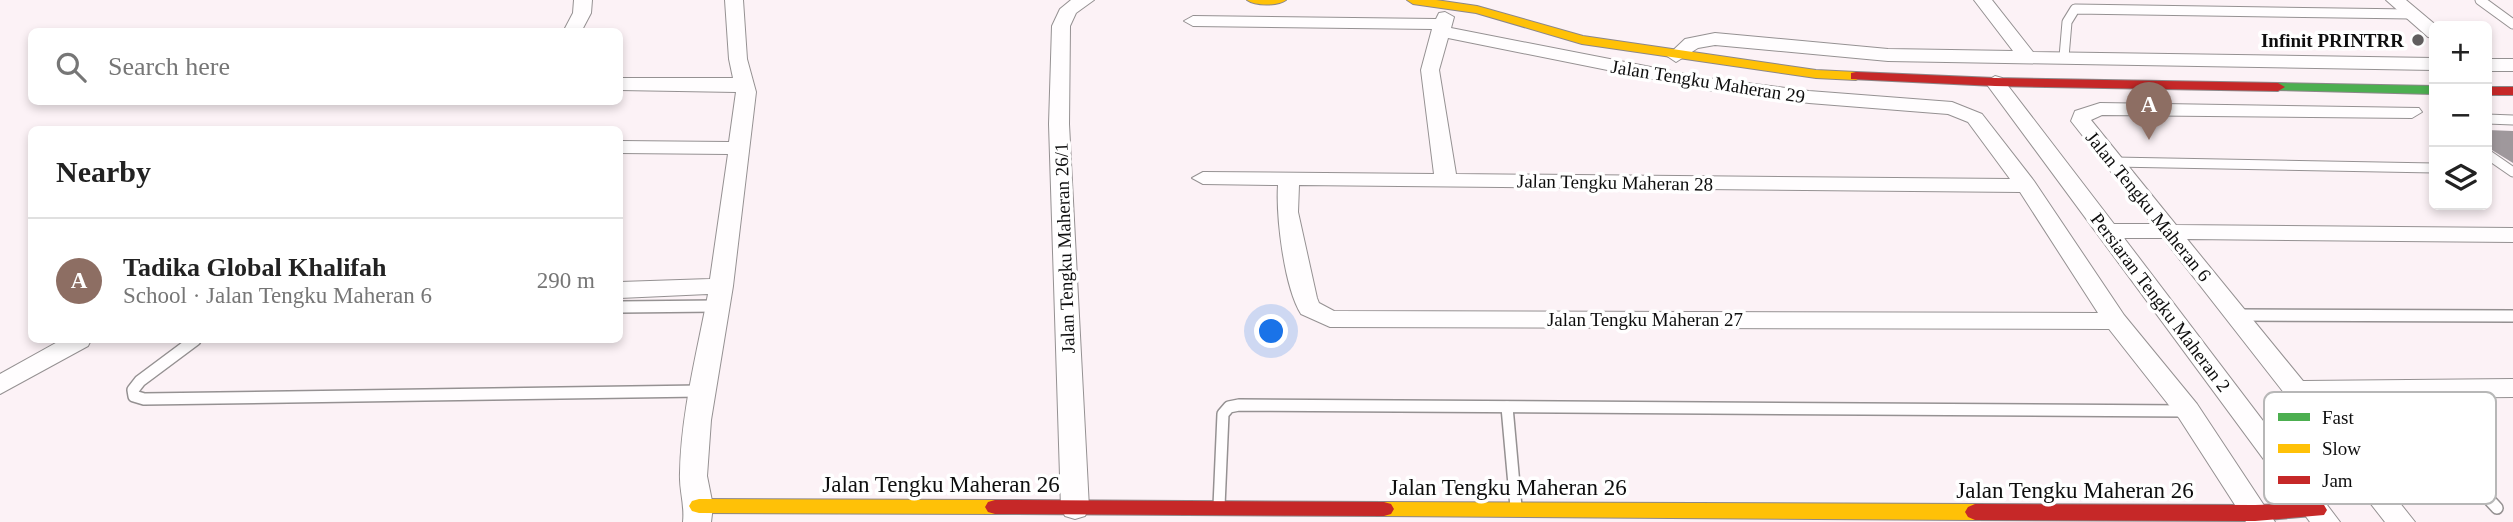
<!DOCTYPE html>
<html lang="en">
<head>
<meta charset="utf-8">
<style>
  body { margin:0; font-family:Georgia,serif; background:#f6f6f6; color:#222 }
  .controls { position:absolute; right:21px; top:21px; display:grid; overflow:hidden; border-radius:10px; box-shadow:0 4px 10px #0003 }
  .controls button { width:63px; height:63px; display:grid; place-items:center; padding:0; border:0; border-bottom:2px solid #e0e0e0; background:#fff; color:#222; font:35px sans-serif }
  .you { position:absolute; left:1272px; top:332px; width:24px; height:24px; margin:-18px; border:5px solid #fff; border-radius:50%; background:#1a73e8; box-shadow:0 0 0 10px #1a73e833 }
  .badge { display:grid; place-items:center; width:46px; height:46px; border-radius:50%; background:#615e5f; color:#fff; font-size:23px; font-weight:700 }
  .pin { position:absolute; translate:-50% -58px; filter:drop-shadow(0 2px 4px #0008) }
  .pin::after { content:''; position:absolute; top:37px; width:24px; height:21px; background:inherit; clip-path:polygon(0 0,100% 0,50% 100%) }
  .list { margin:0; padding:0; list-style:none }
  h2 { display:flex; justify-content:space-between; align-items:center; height:91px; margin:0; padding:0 28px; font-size:30px }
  h2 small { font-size:23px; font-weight:400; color:#767676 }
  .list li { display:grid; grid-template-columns:46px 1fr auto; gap:21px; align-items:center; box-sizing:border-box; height:126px; padding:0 28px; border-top:2px solid #e0e0e0 }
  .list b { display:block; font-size:26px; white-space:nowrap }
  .list p { margin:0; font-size:23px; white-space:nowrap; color:#767676 }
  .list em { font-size:23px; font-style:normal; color:#767676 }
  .icon { flex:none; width:38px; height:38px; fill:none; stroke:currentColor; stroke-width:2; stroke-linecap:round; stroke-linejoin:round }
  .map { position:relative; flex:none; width:2513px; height:522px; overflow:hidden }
  .search { position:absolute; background:#fff; box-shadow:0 4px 10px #0003; left:28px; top:28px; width:595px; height:77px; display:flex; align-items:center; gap:18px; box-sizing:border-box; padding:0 24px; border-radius:10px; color:#767676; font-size:26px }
  .panel { position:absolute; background:#fff; box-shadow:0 4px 10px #0003; left:28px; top:126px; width:595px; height:217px; border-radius:10px }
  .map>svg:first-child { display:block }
  .building { fill:#9f989c }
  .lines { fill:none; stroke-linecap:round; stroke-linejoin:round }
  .lane-far1-casing { stroke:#959192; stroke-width:11 }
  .lane-casing { stroke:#959192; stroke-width:14 }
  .street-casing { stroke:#959192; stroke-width:2 }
  .fast-casing { stroke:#8c8789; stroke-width:2 }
  .slow-casing { stroke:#8c8789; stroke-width:2 }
  .jam-casing { stroke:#8c8789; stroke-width:2 }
  .lane-far1 { stroke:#fffdfe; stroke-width:9 }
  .lane { stroke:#fffdfe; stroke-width:11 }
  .street { fill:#fffdfe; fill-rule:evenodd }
  .fast { fill:#4caf50; fill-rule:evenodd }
  .slow { fill:#ffc107; fill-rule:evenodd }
  .jam { fill:#c62828; fill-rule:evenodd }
  .poi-dot { fill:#615e5f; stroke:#fff; stroke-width:2.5 }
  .labels { text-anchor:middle; stroke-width:7; stroke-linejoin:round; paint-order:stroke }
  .poi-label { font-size:19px; font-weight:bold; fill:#0e0e0e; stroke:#fff; text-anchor:end }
  .street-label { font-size:19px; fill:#0e0e0e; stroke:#fff }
  .near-street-label { font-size:23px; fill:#0e0e0e; stroke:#fff }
  .key { fill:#fff; stroke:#b7b7b7; stroke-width:2 }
  .key-label { font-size:19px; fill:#0e0e0e }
</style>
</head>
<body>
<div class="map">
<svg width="2513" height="522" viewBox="0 0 2513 522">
  <rect width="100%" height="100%" fill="#fcf2f6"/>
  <path class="building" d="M2487,130l26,1v32l-26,-16z"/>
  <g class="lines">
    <g class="lane-far1-casing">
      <g id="lane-far1">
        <path d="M2480,0l33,24"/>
        <path d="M2064,57l3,-35 8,-13 336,5"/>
        <path d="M2487,119l26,1"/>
        <path d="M2487,154l26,18"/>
        <path d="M2114,162l320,6"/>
      </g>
    </g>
    <g class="lane-casing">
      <g id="lane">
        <path d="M620,307l97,-1"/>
        <path d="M2237,315l276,1"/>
        <path d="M195,340l-55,41 -7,9 1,6 10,3 557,-8"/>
        <path d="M2387,389l110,119"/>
        <path d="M1507,407l9,100"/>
        <path d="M1219,506l4,-92 6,-7 10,-2 947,6"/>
      </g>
    </g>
    <g class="street-casing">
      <g id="street">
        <path d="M574,0h18l-1,13 -10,19h-18l10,-19z"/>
        <path d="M725,0h18l4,59 9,33 -23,194 -22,134 -4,56 6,30 -2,16h-28c2,-17 -4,-32 -3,-49 1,-60 17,-120 28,-179l-88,4v-16l90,-3 18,-125 -108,-1v-12l109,1 7,-50 -116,-2v-12h113l-4,-19z"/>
        <path d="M1071,0h23l-18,13 -6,13 -1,98 20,384 -4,8 -10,3 -10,-3 -4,-8 -12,-384 3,-98 8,-17z"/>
        <path d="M1974,0h18l41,52 401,6v12l-546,-9 -173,-16 -17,3 -22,14 -9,-6 18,-17 30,-6 173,16 125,2z"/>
        <path d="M2386,0h20l31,26h-3v12l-6,-1z"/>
        <path d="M1445,12l9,5 -3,11 256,50 102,13 143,11 30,12 52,67 90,134 73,89 78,118h-29l-67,-104 -70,-89 -779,-2 -29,-13c-17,-27 -25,-98 -23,-129l-75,-1 -11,-6 11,-6 231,2 -13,-104 11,-41 -239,-3 -9,-5 9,-5 243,3 3,-6zM1448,38l259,52 102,13 139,11 20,8 42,57 -554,-5 -17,-104zM1299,185l721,7 78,121 -764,-2 -15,-8 -2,-5 -19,-86z"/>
        <rect x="2487" y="59" width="26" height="12"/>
        <path d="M1995,76l7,2 112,146h38l-81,-103 4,-10 25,-8 319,5 3,4 -10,6 -310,-3 -11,5 85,105 337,3v14l-326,-3 116,142 210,-2v18l-196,2 98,123h-30l-222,-284h-39l216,284h-30l-322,-436 -3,-4z"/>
        <path d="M61,340h30l-3,6 -88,48v-20z"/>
      </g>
    </g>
    <g class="fast-casing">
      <path id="fast" d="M2278,83l156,3v8l-161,-4v-6z"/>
    </g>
    <g class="slow-casing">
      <g id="slow">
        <path d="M1247,0h39c-8,6 -31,6 -39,0z"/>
        <path d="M1407,0h29l41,6 106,30 233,34 40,2 7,4 -7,4 -40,-2 -234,-34 -106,-31 -63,-9z"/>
        <path d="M699,499l296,1 7,2 3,5 -3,5 -7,2 -296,-1 -7,-2 -3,-5 3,-5z"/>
        <path d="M1384,502l591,2 7,3 3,5 -3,5 -7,3 -591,-4 -7,-2 -3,-5 3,-5z"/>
      </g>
    </g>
    <g class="jam-casing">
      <g id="jam">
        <path d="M1856,72l139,6 283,5 7,4 -7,4 -283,-5 -144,-7v-6z"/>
        <rect x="2487" y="87" width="26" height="8"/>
        <path d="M995,500l389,2 7,2 3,5 -3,5 -7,2 -389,-2 -7,-2 -3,-5 3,-5z"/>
        <path d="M2317,503l7,2 3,5 -3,5 -69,6 -280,-1 -7,-3 -3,-5 3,-5 7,-3 280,1z"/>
      </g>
    </g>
    <use href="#lane-far1" class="lane-far1"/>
    <use href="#lane" class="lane"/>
    <use href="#street" class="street"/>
    <use href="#fast" class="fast"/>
    <use href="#slow" class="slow"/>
    <use href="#jam" class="jam"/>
  </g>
  <circle class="poi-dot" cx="2418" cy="40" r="7"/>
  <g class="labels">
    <g class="poi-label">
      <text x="2404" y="47">Infinit PRINTRR</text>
    </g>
    <g class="street-label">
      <text transform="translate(1708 81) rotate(9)" y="7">Jalan Tengku Maheran 29</text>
      <text transform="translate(1615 182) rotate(1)" y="7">Jalan Tengku Maheran 28</text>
      <text transform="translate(2149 206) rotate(51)" y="7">Jalan Tengku Maheran 6</text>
      <text transform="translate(1064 248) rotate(-92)" y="7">Jalan Tengku Maheran 26/1</text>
      <text transform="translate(2161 302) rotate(53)" y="7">Persiaran Tengku Maheran 2</text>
      <text x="1645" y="326">Jalan Tengku Maheran 27</text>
    </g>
    <g class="near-street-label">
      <text x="941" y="492">Jalan Tengku Maheran 26</text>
      <text x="1508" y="495">Jalan Tengku Maheran 26</text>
      <text x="2075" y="498">Jalan Tengku Maheran 26</text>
    </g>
  </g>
  <rect x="2264" y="392" width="232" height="112" rx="10" class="key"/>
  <rect x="2278" y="413" width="32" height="8" fill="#4caf50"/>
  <rect x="2278" y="444" width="32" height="9" fill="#ffc107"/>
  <rect x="2278" y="476" width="32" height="8" fill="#c62828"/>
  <g class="key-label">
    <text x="2322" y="424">Fast</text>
    <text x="2322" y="455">Slow</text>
    <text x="2322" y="487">Jam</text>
  </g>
</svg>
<div class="controls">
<button>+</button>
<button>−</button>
<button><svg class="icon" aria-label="layers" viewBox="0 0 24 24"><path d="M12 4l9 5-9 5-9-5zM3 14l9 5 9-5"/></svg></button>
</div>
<div class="you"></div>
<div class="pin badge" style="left:2149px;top:140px;background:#8d6e63">A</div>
<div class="search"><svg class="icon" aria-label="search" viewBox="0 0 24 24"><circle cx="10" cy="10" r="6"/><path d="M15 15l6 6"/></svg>Search here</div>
<section class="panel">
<h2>Nearby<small></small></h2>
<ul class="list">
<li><span class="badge" style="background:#8d6e63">A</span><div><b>Tadika Global Khalifah</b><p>School · Jalan Tengku Maheran 6</p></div><em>290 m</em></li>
</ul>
</section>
</div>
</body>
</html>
